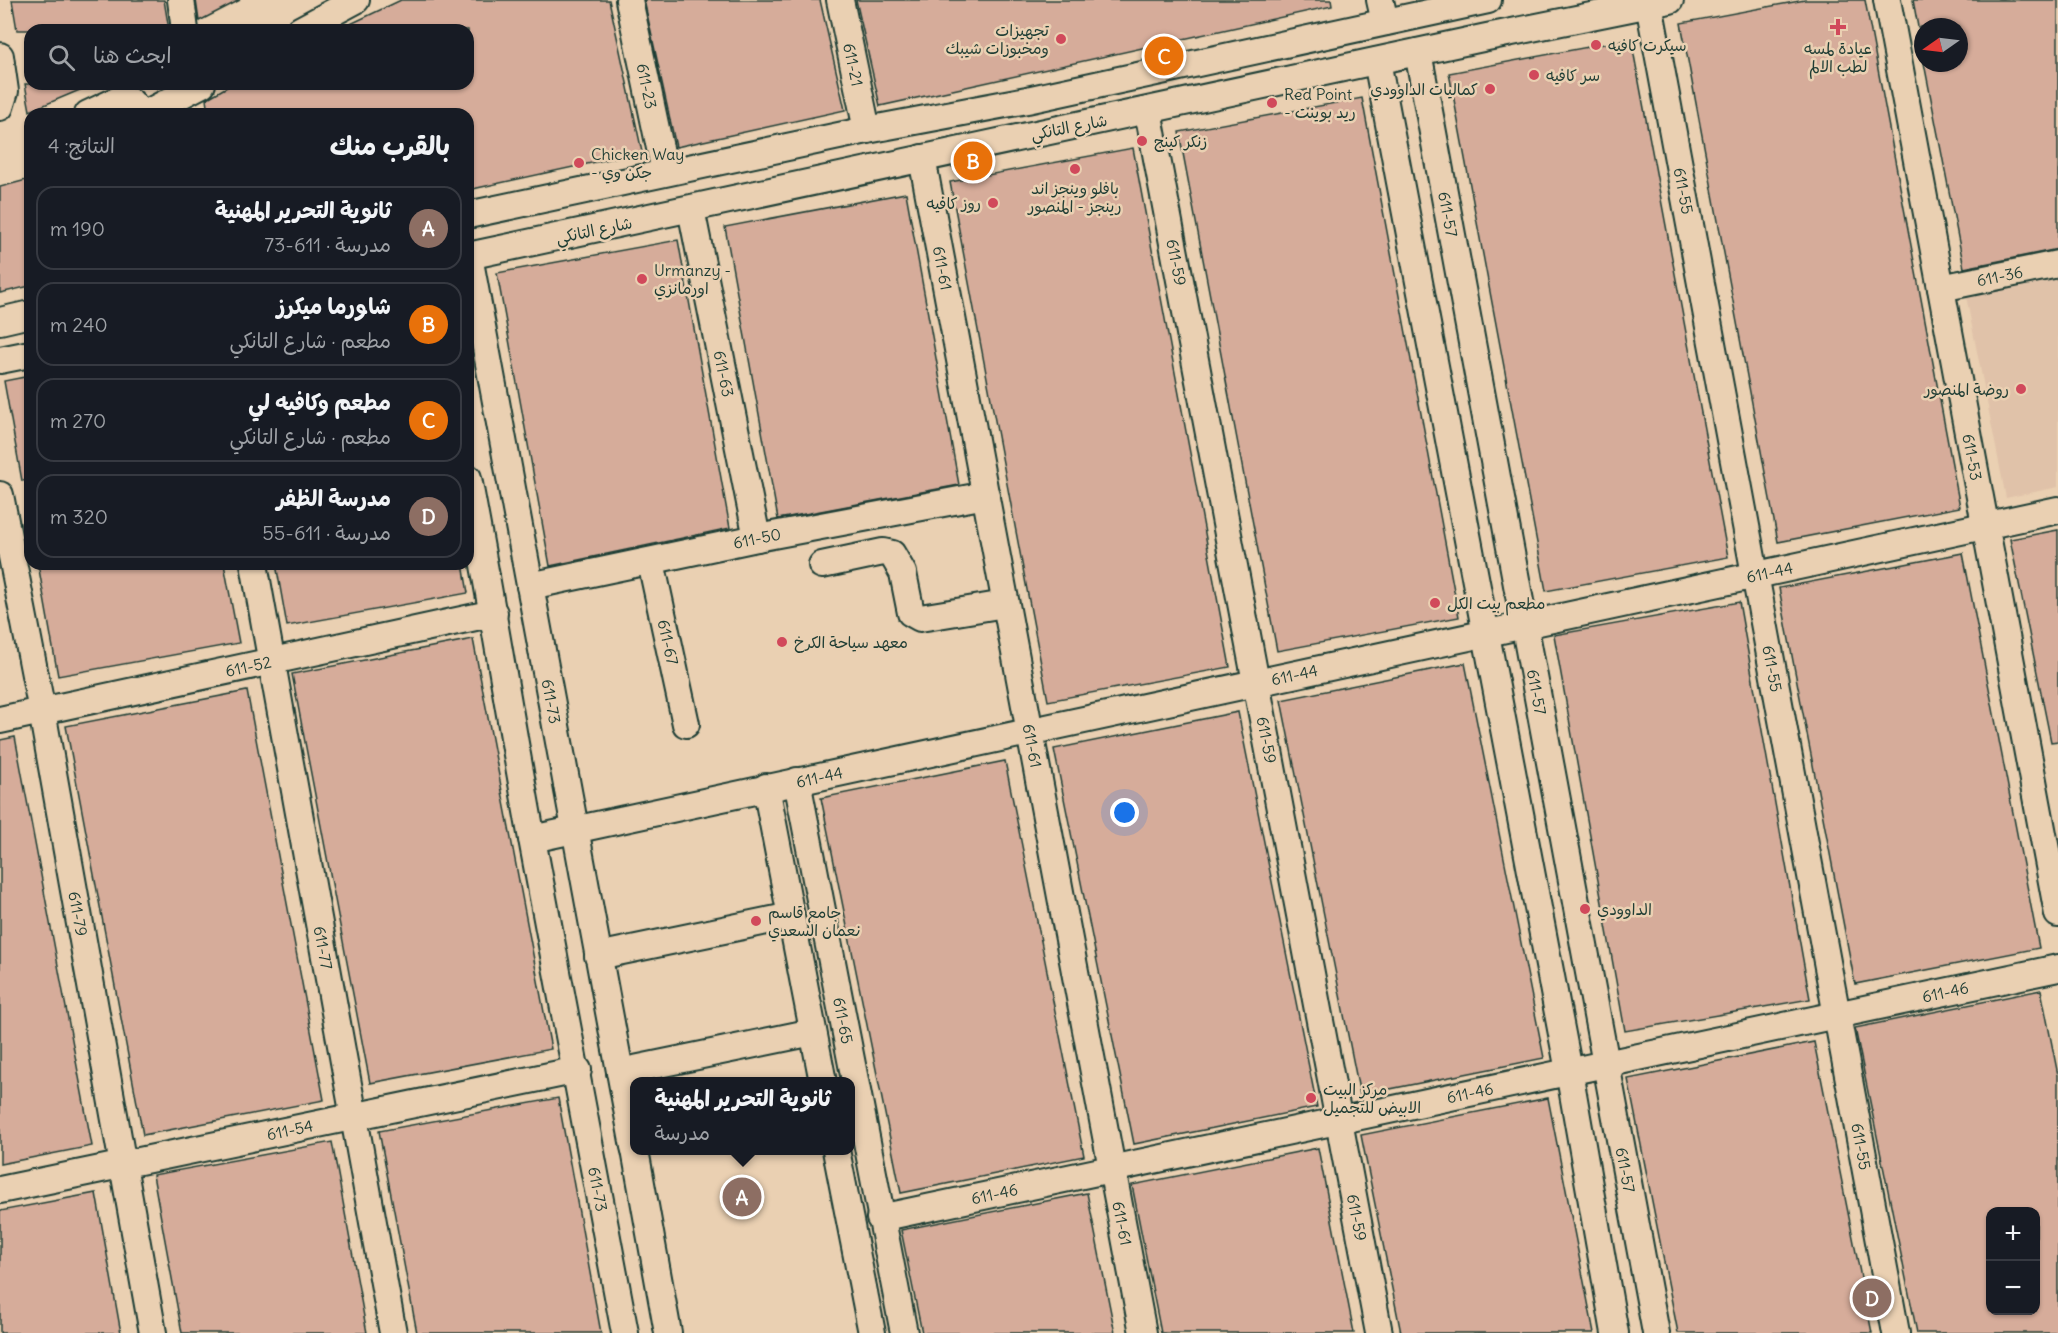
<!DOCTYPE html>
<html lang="ar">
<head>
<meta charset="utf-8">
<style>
  body { margin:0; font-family:Delius,"Playpen Sans Arabic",sans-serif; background:#242831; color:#f1f3f6; direction:rtl }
  .controls { position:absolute; right:18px; bottom:18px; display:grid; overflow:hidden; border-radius:12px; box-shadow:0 2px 4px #0004 }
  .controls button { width:54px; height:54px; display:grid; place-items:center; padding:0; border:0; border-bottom:2px solid #363941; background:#171b24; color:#f1f3f6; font:30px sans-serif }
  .compass { position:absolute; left:1914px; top:18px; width:54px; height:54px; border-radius:50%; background:#171b24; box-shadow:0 2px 4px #0004; rotate:256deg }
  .you { position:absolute; left:1125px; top:813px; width:21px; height:21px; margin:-15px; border:4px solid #fff; border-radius:50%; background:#1a73e8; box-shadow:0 0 0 9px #1a73e833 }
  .badge { display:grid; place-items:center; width:39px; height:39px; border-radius:50%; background:#0f766e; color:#fff; font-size:20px; font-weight:700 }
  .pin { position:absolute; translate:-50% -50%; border:3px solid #fff; box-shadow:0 2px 6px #0006 }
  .popup { position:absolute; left:630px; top:1077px; width:225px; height:78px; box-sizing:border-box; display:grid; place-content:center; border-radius:12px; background:#171b24; filter:drop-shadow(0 2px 4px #0005); font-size:20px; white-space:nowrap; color:#9ea1a6 }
  .popup b { font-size:22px; color:#f1f3f6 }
  .popup::after { content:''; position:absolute; left:50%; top:100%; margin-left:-12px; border:12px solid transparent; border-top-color:#171b24 }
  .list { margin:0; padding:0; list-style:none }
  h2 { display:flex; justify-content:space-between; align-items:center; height:78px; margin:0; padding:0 24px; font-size:26px }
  h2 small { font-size:20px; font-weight:400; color:#9ea1a6 }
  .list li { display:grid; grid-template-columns:39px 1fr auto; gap:18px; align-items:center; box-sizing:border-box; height:84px; margin:0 12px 12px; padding:0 12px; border:2px solid #363941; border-radius:18px }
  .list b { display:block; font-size:22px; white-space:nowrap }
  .list p { margin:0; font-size:20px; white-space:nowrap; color:#9ea1a6 }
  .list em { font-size:20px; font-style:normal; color:#9ea1a6 }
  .icon { flex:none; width:33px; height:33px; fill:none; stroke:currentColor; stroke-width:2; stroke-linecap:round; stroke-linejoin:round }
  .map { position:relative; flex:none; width:2058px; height:1333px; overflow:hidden; direction:ltr }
  .search { position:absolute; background:#171b24; box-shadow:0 2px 4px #0004; left:24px; top:24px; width:450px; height:66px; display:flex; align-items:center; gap:15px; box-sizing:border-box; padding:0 21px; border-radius:18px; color:#9ea1a6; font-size:22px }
  .panel { position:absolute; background:#171b24; box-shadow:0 2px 4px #0004; left:24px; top:108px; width:450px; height:462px; border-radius:18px; direction:rtl }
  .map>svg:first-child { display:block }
  .built { fill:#e0c2a9 }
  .building { fill:#d6ac9a; stroke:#1f3d34; stroke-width:1.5; fill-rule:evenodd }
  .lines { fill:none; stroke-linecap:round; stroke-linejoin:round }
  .minor-casing { stroke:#1f3d34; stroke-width:30 }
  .minor { stroke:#ead0b2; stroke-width:26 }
  .poi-dot { fill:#d1495b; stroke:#ead0b2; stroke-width:2 }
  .labels { text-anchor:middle; stroke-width:5; stroke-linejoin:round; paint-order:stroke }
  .poi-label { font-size:16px; fill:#1f3d34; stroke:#ead0b2; text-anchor:start }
  .street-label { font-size:16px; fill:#1f3d34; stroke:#ead0b2 }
</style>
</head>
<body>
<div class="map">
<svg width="2058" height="1333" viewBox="0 0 2058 1333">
  <rect width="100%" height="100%" fill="#ead0b2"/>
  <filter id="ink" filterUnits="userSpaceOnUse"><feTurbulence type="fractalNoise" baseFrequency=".0167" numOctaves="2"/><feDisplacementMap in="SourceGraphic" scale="12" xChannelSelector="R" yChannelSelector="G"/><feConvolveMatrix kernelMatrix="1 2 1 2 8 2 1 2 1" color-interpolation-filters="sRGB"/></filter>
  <g filter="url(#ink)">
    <path class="built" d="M2058,271v216l-52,11 -41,-207z"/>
    <g class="building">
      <path d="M12,0h152l5,30h-152z"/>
      <path d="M196,0h44l-41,21z"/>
      <path d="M401,0h208l33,152 -174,38v-76h-260l-2,-15 26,-15h236v-54h-130z"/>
      <path d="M644,0h176l25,110 -169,37z"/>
      <path d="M856,0h475l1,6 -452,100z"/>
      <path d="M1805,0h60l95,507 -182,35 -97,-519z"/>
      <path d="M1913,0h145v249l-94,19 -40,-205h35v-36h-41z"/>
      <path d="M1631,39l97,518 -182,34 -97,-518z"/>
      <path d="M25,84h69l-64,27z"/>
      <path d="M1362,98l97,519 -182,34 -98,-519z"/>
      <path d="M1133,148l97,519 -182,34 -98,-519z"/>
      <path d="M30,179v107l-30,7v-106z"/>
      <path d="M906,193l53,292 -181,34 -53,-292z"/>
      <path d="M678,240l52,288 -180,38 -53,-293z"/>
      <path d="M30,376v104l-8,1 -18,-100z"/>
      <path d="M2058,530v211l-7,1 -41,-203z"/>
      <path d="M1963,553l76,395 -184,36 -76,-396z"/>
      <path d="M38,564h186l15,79 -181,33z"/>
      <path d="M276,564h187l5,29 -181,33z"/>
      <path d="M1739,602l71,397 -185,32 -71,-396z"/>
      <path d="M473,639l78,410 -181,34 -78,-409z"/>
      <path d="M1465,663l79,395 -184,37 -79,-395z"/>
      <path d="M247,691l77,409 -181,35 -77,-409z"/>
      <path d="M1238,712l79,395 -183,37 -80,-395z"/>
      <path d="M15,737l77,409 -92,18v-424z"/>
      <path d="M1005,761l79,395 -183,37 -80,-395z"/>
      <path d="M2041,990l17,85v258h-141l-62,-305zM1990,1212h46v99h-46z"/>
      <path d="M1814,1042l58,291h-194l-50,-254z"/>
      <path d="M558,1098l43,235h-184l-38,-202z"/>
      <path d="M1548,1098l46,235h-193l-40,-198z"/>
      <path d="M332,1142l35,191h-185l-29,-158z"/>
      <path d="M1318,1148l36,185h-193l-29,-148z"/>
      <path d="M96,1193l25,140h-121v-122z"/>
      <path d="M1087,1193l28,140h-193l-21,-103z"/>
    </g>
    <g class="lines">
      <g class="minor-casing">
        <g id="minor">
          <path d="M181,0l4,30"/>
          <path id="s1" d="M629,0l36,172"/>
          <path id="s2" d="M840,0l27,130"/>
          <path d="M1380,0l5,22"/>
          <path id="s3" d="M1887,0l171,914"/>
          <path id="s4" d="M1649,4l247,1329"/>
          <path d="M300,30l56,-30"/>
          <path id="s5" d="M1418,52l238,1281"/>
          <path d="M0,56l5,35 -5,16"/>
          <path d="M1377,61l192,1010 46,262"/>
          <path id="s6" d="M1148,111l231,1222"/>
          <path d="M88,114l32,-15 10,2 12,13"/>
          <path d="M145,114l57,-30"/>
          <path id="s7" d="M922,158l221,1175"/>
          <path id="s8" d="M691,209l66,329"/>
          <path d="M468,215l399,-85 160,-30 461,-100"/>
          <path d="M468,256l1019,-219 183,-37"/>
          <path id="s9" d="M469,256l165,891"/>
          <path id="s10" d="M1941,288l117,-24"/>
          <path d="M0,321l30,-7"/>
          <path d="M0,360l30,-6"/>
          <path id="s11" d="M468,478c23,120 42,241 64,361 30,165 63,329 93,494"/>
          <path id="s12" d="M0,495l42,216 111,622"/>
          <path id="s13" d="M651,562l35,162"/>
          <path id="s14" d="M254,564l139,769"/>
          <path d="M822,565l61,-13 9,2 11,19 8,40 9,5 85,-14"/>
          <path id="s15" d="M530,586l227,-48 229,-43"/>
          <path id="s16" d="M0,720l494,-107"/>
          <path id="s17" d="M797,781l107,552"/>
          <path d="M766,787l57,295"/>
          <path id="s18" d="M532,839l1526,-329"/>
          <path d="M598,956l193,-40"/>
          <path d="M620,1072l193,-40"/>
          <path d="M635,1150l33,183"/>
          <path d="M836,1150l36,183"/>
          <path id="s19" d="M0,1190l578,-120"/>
          <path id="s20" d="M880,1218l1178,-250"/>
        </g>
      </g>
      <use href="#minor" class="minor"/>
    </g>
  </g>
  <g class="poi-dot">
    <path d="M1835 18h6v6h6v6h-6v6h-6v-6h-6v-6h6z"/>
    <circle cx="1061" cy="39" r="6"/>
    <circle cx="1596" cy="45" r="6"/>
    <circle cx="1534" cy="75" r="6"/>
    <circle cx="1490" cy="89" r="6"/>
    <circle cx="1272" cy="103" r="6"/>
    <circle cx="1142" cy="141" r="6"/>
    <circle cx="579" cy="163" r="6"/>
    <circle cx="1075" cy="169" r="6"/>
    <circle cx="993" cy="203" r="6"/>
    <circle cx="642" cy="279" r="6"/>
    <circle cx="2021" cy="389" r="6"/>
    <circle cx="1435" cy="603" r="6"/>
    <circle cx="782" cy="642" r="6"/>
    <circle cx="1585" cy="909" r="6"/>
    <circle cx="756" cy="921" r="6"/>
    <circle cx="1311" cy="1098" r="6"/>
  </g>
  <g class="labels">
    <g class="poi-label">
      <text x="1049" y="36" text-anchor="end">تجهيزات<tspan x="1049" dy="18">ومخبوزات شيبك</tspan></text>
      <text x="1608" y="51">سيكرت كافيه</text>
      <text x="1838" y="54" text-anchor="middle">عيادة لمسه<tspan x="1838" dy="18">لطب الالم</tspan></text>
      <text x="1546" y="81">سر كافيه</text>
      <text x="1478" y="95" text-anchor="end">كماليات الداوودي</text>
      <text x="1284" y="100">Red Point<tspan x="1284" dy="18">- ريد بوينت</tspan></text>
      <text x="1154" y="147">زنكر كينج</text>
      <text x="591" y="160">Chicken Way<tspan x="591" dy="18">- جكن وي</tspan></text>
      <text x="1075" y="194" text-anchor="middle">بافلو وينجز اند<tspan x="1075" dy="18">رينجز - المنصور</tspan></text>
      <text x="981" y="209" text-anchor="end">روز كافيه</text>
      <text x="654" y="276">Urmanzy -<tspan x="654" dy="18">اورمانزي</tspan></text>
      <text x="2009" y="395" text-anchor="end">روضة المنصور</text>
      <text x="1447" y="609">مطعم بيت الكل</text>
      <text x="794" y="648">معهد سياحة الكرخ</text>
      <text x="1597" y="915">الداوودي</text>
      <text x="768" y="918">جامع قاسم<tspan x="768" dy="18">نعمان السعدي</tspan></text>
      <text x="1323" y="1095">مركز البيت<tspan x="1323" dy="18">الابيض للتجميل</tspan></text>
    </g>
    <g class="street-label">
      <text dy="6" stroke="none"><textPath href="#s2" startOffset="66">611-21</textPath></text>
      <text dy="6" stroke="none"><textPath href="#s1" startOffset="88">611-23</textPath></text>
      <text transform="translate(1069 127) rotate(-11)" y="6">شارع التانكي</text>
      <text dy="6" stroke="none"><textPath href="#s4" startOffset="190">611-55</textPath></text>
      <text dy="6" stroke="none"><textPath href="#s5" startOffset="165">611-57</textPath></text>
      <text transform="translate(594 230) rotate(-12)" y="6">شارع التانكي</text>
      <text dy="6" stroke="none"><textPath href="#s6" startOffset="154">611-59</textPath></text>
      <text dy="6" stroke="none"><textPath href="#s7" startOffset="112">611-61</textPath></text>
      <text dy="6" stroke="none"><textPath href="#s10" startOffset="60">611-36</textPath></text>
      <text dy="6" stroke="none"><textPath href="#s8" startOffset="168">611-63</textPath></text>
      <text dy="6" stroke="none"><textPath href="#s3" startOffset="465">611-53</textPath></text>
      <text dy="6" stroke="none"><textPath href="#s15" startOffset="232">611-50</textPath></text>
      <text dy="6" stroke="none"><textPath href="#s18" startOffset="1266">611-44</textPath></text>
      <text dy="6" stroke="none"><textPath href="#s13" startOffset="82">611-67</textPath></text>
      <text dy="6" stroke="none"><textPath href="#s16" startOffset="254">611-52</textPath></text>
      <text dy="6" stroke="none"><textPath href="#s4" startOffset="676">611-55</textPath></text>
      <text dy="6" stroke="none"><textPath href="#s18" startOffset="780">611-44</textPath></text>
      <text dy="6" stroke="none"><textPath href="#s5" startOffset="651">611-57</textPath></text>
      <text dy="6" stroke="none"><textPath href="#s9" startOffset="453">611-73</textPath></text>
      <text dy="6" stroke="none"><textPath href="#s6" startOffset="640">611-59</textPath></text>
      <text dy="6" stroke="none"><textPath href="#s7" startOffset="598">611-61</textPath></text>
      <text dy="6" stroke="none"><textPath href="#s18" startOffset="294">611-44</textPath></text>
      <text dy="6" stroke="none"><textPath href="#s12" startOffset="426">611-79</textPath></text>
      <text dy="6" stroke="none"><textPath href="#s14" startOffset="390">611-77</textPath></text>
      <text dy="6" stroke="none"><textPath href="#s20" startOffset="1089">611-46</textPath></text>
      <text dy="6" stroke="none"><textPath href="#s17" startOffset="244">611-65</textPath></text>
      <text dy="6" stroke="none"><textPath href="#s20" startOffset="603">611-46</textPath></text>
      <text dy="6" stroke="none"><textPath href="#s19" startOffset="296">611-54</textPath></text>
      <text dy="6" stroke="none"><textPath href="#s4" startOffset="1162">611-55</textPath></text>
      <text dy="6" stroke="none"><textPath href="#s5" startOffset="1137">611-57</textPath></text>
      <text dy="6" stroke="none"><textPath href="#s11" startOffset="723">611-73</textPath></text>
      <text dy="6" stroke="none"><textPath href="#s20" startOffset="117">611-46</textPath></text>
      <text dy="6" stroke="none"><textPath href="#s6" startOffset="1126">611-59</textPath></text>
      <text dy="6" stroke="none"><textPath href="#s7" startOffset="1084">611-61</textPath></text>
    </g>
  </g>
</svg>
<div class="controls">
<button>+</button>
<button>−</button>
</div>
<svg class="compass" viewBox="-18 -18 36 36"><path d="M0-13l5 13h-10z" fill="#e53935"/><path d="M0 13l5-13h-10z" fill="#9ea1a6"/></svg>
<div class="you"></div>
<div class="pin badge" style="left:742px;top:1197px;background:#8d6e63">A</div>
<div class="popup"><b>ثانوية التحرير المهنية</b>مدرسة</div>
<div class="pin badge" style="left:973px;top:161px;background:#e8710a">B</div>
<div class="pin badge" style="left:1164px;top:56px;background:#e8710a">C</div>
<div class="pin badge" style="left:1872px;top:1298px;background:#8d6e63">D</div>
<div class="search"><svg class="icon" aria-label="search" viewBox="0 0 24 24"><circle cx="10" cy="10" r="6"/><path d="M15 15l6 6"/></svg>ابحث هنا</div>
<section class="panel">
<h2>بالقرب منك<small>النتائج: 4</small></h2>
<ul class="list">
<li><span class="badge" style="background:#8d6e63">A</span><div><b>ثانوية التحرير المهنية</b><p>مدرسة · 611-73</p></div><em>190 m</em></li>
<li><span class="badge" style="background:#e8710a">B</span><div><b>شاورما ميكرز</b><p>مطعم · شارع التانكي</p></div><em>240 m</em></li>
<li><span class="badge" style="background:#e8710a">C</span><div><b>مطعم وكافيه لي</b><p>مطعم · شارع التانكي</p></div><em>270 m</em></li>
<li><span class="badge" style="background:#8d6e63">D</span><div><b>مدرسة الظفر</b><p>مدرسة · 611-55</p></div><em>320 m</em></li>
</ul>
</section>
</div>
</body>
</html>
